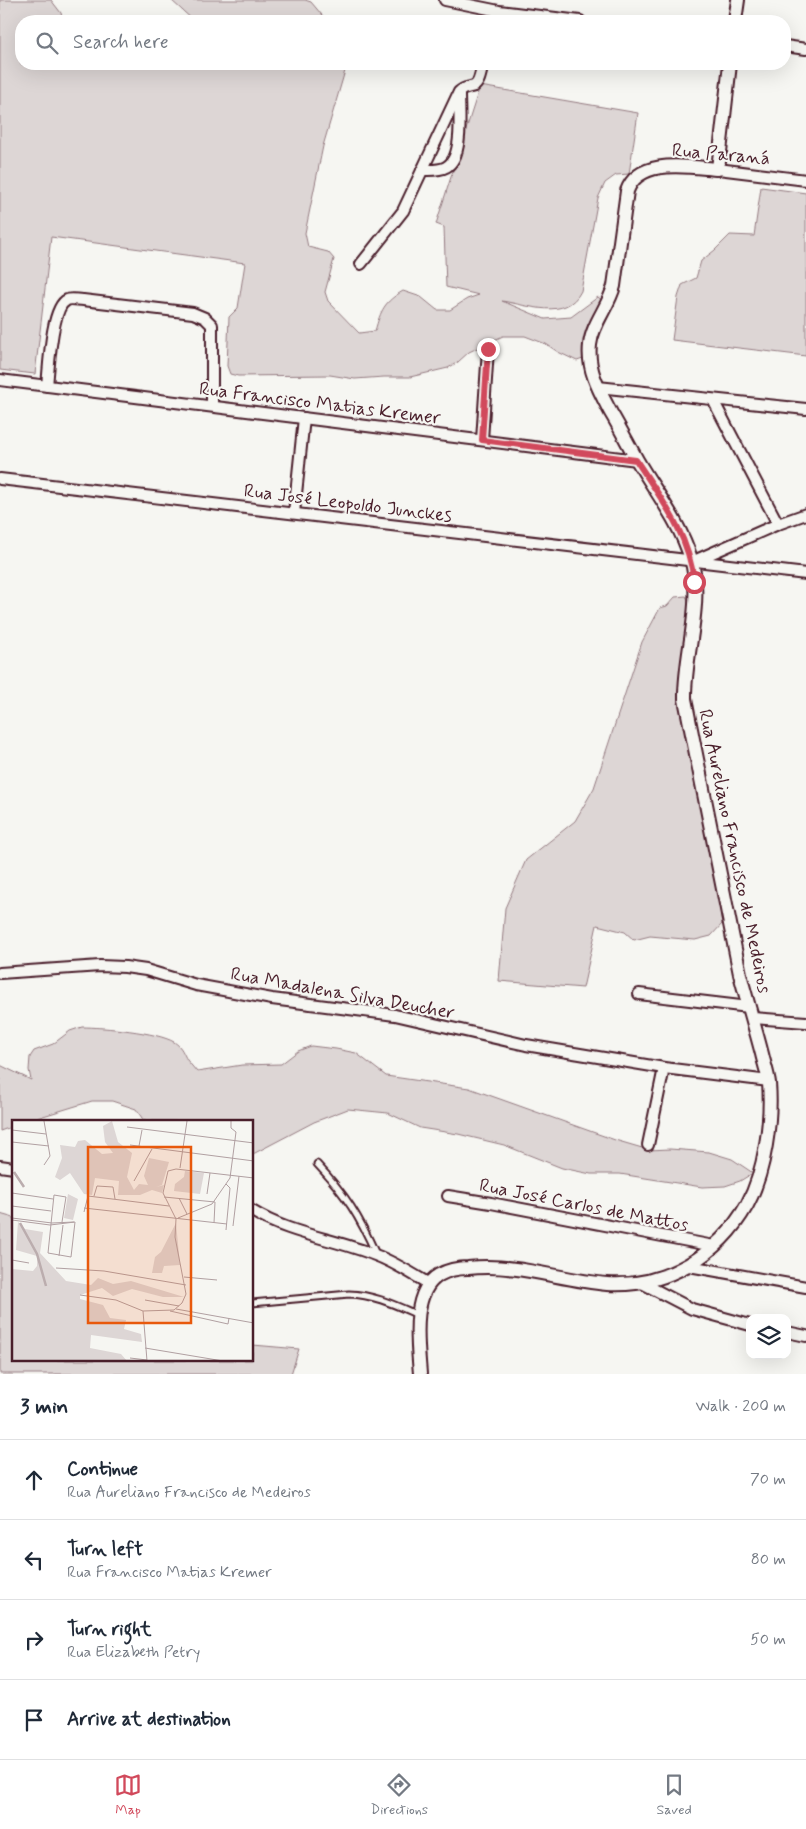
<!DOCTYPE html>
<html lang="en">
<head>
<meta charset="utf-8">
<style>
  body { margin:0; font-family:Mynerve,sans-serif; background:#f6f6f7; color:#1f2937 }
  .controls { position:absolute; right:15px; bottom:15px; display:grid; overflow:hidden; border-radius:10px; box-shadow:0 5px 20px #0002 }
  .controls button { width:45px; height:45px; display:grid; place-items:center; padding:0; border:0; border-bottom:1px solid #e0e1e3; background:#fff; color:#1f2937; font:25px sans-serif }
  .stop { position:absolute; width:15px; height:15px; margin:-11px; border:4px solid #d1495b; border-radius:50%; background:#fff }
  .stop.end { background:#d1495b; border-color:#fff; box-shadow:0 1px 5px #0008 }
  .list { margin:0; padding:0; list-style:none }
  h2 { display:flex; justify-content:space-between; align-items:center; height:65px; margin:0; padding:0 20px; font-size:21px }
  h2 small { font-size:16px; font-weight:400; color:#747a83 }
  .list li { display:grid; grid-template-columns:32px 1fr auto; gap:15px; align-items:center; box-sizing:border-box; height:80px; padding:0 20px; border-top:1px solid #e0e1e3 }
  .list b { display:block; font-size:19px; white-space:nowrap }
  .list p { margin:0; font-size:16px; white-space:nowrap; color:#747a83 }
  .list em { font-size:16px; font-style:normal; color:#747a83 }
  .icon { flex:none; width:28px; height:28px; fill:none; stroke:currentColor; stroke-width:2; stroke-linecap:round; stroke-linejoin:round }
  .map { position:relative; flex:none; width:806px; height:1374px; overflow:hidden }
  .search { position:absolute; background:#fff; box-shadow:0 5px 20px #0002; left:15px; right:15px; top:15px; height:55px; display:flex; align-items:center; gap:12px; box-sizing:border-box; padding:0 18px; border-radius:20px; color:#747a83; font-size:19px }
  .sheet { height:385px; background:#fff }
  nav { display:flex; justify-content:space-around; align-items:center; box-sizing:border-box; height:70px; border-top:1px solid #e0e1e3; background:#fff; font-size:14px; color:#747a83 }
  nav a { display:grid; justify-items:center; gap:2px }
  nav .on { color:#d1495b }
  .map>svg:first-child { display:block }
  .green { fill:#ddd6d5; stroke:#947a80 }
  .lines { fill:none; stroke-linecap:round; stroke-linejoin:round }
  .service-casing { stroke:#4a1f2b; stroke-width:9 }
  .minor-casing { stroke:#4a1f2b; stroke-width:14 }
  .tertiary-casing { stroke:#4a1f2b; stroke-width:16 }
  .service { stroke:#f6f6f2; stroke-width:5 }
  .minor { stroke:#f6f6f2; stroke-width:10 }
  .tertiary { stroke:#f6f6f2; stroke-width:12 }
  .route { stroke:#d1495b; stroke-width:6 }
  .labels { text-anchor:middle; stroke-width:4.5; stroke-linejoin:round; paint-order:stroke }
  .street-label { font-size:19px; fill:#4a1f2b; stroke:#f6f6f2 }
  .inset-river { fill:none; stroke:#bbadae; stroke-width:2.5 }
  .inset-road { fill:none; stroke:#b1a0a2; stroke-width:1 }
  .view { fill:#e8590c; fill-opacity:0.15; stroke:#e8590c; stroke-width:2.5 }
  .inset-edge { fill:none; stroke:#4a1f2b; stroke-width:2.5 }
</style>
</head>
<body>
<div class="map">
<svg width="806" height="1374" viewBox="0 0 806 1374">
  <rect width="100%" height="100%" fill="#f6f6f2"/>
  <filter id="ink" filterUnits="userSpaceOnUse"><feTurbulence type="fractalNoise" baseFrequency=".02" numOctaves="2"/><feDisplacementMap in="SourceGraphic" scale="10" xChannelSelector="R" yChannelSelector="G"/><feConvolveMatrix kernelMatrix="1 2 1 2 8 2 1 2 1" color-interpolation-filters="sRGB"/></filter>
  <g filter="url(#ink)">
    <g class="green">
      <path d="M0,0h51l10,13 2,8h-42v43h326l-24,82 -18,87 3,14 20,5 6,7 -9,33 3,9 31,32 16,-2c6,-21 9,-29 28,-40l18,6 16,13h13l17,-11 12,-4 -33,-8 -2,-60 -8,-3 44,-138 158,27 -9,61 -13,1 -11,8 -7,15 -17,93c-15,30 -53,14 -79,10l43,18 26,-2 27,-20 5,4c-10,19 -19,36 -20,58l-6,2 -19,-9 -12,-8 -21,-8h-22l-34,16 -11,10 -10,6 -38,9h-26l-29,2 -25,-4 -92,1 -8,-2 -3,-8 2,-49 9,-9 7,-45 -194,-26 -16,137 -35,-4z"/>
      <path d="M171,0h134l6,2 16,19h-133z"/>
      <path d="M761,187l45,6v163l-134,-16 6,-43 4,-12 14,-7 5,-17 14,-11 15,-15 24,1z"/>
      <path d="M686,596c9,13 -6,66 -7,84 0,6 0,13 1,19l36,179 6,46 -11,12 -16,4 -45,-4 -16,4 -9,-8 -28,-7 -14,63 -84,-7 6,-73 21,-48 49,-39 19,-33 48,-146 18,-34 7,-2 8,-9z"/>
      <path d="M82,1027c21,0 75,5 92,15 8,5 9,11 13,18 3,4 7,8 10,12l45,-7 39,-1 17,-13 13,-5 25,3 20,4 30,23 83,12 146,52 34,10 21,-1 39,3 23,7 21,14 -13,8 -15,5 -23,1 -82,-13h-29l-29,-6 -58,-23 -46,-11 -38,-6 -32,-15 -40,-4 -34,13 -61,32 -1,-32 -108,-1 -8,-12 -24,-8h-20l-65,20 -13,1v4l-14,5v-66l31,15 -2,-10 1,-13 4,-6 19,-7 17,-13z"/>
      <path d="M0,1214l14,4v142h238l1,-15 46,4 -8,25h-291z"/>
    </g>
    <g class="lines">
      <g class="service-casing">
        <g id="service">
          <path d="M317,1164c29,31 42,52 59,90"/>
          <path d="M252,1303l97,-9c26,1 46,11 69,21"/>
        </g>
      </g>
      <g class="minor-casing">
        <g id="minor">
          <path d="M445,0l54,11 81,10"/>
          <path d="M785,46l21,3"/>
          <path d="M718,169l88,11"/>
          <path d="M422,170c7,0 17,1 24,-3 18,-9 13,-55 13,-72"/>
          <path d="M361,264l42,-53 56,-119c5,-5 9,-4 15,-6 6,-3 7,-16 9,-22"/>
          <path d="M0,380l637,80"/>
          <path d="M47,386c2,-18 4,-79 20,-86 4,-2 11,0 16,0l110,13 12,5 7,7v81"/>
          <path d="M598,387l208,22"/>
          <path d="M713,400l65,124"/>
          <path d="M482,440l6,-91"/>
          <path d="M0,479l806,95"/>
          <path d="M294,513l10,-95"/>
          <path d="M694,561l84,-37 28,-10"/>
          <path d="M0,973l100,-7 25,1 21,3 50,15 76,14 123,16 131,30 138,23 105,13"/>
          <path d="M639,994l110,13"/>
          <path d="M753,1018l53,4"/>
          <path d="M648,1145l16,-77"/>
          <path d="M0,1166l14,2"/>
          <path d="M448,1196l43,7 223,43"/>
          <path d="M252,1211c37,23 83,28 123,44 19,7 36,18 54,29"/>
          <path d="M689,1266l117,21"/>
          <path d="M642,1283l50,26 58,16"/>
          <path d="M787,1332l19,4"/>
        </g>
      </g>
      <g class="tertiary-casing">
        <g id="tertiary">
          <path d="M735,21l3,-21"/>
          <path d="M420,1374c-2,-29 -10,-82 19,-99 9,-5 20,-7 29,-7 52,-5 90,12 139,16 58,4 112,-29 140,-79 18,-33 25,-85 22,-122 -1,-9 -5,-20 -7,-29 -7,-27 -15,-53 -22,-80l-55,-275c-1,-44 19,-97 6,-140 -11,-37 -35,-66 -54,-99 -9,-16 -17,-32 -26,-47 -11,-21 -24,-43 -21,-68 2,-21 19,-39 24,-59l13,-95c12,-34 62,-24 91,-22l12,-105"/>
        </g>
      </g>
      <use href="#service" class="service"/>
      <use href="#minor" class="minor"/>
      <use href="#tertiary" class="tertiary"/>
    </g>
  </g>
  <g class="lines" filter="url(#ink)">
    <path class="route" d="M488,349l-6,91 154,20c26,40 53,74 58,122"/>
  </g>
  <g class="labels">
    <g class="street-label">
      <text transform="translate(721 153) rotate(5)" y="7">Rua Paraná</text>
      <text transform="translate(320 402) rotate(7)" y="7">Rua Francisco Matias Kremer</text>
      <text transform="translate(348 502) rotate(7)" y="7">Rua José Leopoldo Junckes</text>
      <text transform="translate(736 851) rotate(78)" y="7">Rua Aureliano Francisco de Medeiros</text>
      <text transform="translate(343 992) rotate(10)" y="7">Rua Madalena Silva Deucher</text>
      <text transform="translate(584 1204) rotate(11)" y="7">Rua José Carlos de Mattos</text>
    </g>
  </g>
  <g transform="translate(12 1120)">
    <rect width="241" height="241" fill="#f6f6f2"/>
    <path d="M100,1l6,21 14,11 -5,24 7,13 5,-6 9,1 -4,-9 5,-18 20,4 -7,23 -6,2 8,-2 -2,8 -10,-3 -12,5h-22l1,-14 -24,-3 -3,17 -8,-1 -14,-21 -10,7 -5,-3 7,-19 -2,-13 15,2 3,-6 7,-1 17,14 11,-1 -8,-11 -2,-16zM173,51l19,2 -4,21 -26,-3 1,-7 9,-7zM56,74l10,5 -5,21 -9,-2zM6,102l7,7 18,3 -3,21 26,28 25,4 7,-7 15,6 18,-3 53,16h-21l-31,-8 -19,7 -11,-8 -22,7v4l23,6 7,13 16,2 -2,9 17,5 1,8 -51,-7 -1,13 31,6 6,7h-115v-92l21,2 4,-5v-10l-21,-6zM164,103l4,42 -16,1 -2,7h-10l3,-16 6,-5z" fill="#ddd6d5"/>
    <path class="inset-river" d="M2,52l10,15M8,103l17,31 9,32"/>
    <path class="inset-road" d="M115,7l127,16M0,10l34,4M0,22l37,4M118,25l124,16M127,26l3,-16M32,45l6,-9 -6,-35M168,48l7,-47M122,61l18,-32M0,73l41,6M195,74l3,-21M82,76l3,-10 16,1 2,12M152,77l51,5 -1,21M167,78l8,16M0,86l39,5M72,88l143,16M72,92l4,-16 81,10M0,98l40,5 22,-1M166,98l34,-14 18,-26 6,-46 -5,-4v-7M0,100l38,5 25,-3M50,102l4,-25 -12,-2 -6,58 23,4 4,-35M221,106l6,-50M214,110l4,-42 -4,-4M47,136l4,-31M0,140l17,3M44,148l48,3 82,14M172,157l33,3M68,175l36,5 27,11M133,180l34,6M164,189l78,14M158,191l58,13 1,-6M133,228l78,13M118,238l17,2M135,241l-4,-50 31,-1 8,-7 4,-9 -11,-57 1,-18 -13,-26 5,-22 8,-2 78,9"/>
    <path class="view" d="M76,27h103v176h-103z"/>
    <rect width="241" height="241" class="inset-edge"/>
  </g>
</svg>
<div class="controls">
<button><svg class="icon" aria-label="layers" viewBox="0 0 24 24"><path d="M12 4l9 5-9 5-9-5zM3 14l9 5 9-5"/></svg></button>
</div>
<div class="stop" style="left:694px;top:582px"></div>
<div class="stop end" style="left:488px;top:349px"></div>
<div class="search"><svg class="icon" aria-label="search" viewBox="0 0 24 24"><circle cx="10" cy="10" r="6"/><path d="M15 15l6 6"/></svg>Search here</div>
</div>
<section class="sheet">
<h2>3 min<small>Walk · 200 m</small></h2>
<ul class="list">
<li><svg class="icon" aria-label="ahead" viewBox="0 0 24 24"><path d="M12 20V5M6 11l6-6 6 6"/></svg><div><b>Continue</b><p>Rua Aureliano Francisco de Medeiros</p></div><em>70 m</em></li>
<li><svg class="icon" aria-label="left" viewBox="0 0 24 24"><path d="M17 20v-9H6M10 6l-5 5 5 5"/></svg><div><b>Turn left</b><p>Rua Francisco Matias Kremer</p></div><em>80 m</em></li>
<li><svg class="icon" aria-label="right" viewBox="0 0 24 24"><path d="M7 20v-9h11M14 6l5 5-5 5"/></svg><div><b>Turn right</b><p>Rua Elizabeth Petry</p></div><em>50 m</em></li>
<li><svg class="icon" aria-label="arrive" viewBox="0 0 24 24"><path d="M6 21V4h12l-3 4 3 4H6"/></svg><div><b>Arrive at destination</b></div></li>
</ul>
</section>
<nav>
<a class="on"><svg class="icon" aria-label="map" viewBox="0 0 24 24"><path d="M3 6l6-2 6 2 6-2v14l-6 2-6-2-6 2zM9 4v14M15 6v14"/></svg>Map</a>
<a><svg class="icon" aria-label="directions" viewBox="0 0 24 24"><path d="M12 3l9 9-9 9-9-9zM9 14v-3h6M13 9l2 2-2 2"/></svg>Directions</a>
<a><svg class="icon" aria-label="saved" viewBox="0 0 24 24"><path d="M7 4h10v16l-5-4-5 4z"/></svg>Saved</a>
</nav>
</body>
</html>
